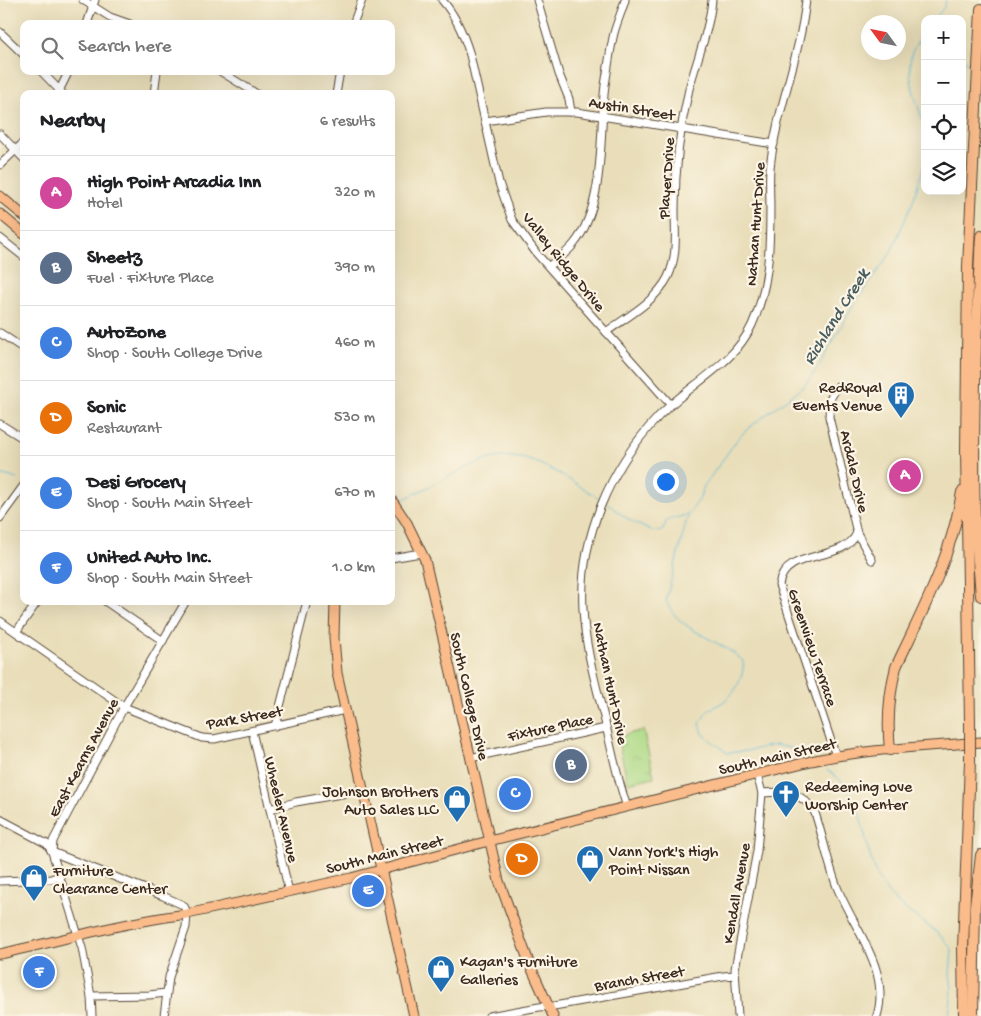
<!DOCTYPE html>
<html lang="en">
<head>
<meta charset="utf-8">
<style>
  body { margin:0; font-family:"Gochi Hand",sans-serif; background:#f6f6f6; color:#202124 }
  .controls { position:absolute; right:15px; top:15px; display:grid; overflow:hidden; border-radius:10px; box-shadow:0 5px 20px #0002 }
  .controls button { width:45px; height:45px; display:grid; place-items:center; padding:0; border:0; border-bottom:1px solid #e0e0e0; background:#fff; color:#202124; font:25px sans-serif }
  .compass { position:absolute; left:861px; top:15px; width:45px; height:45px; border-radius:50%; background:#fff; box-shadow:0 5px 20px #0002; rotate:303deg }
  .you { position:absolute; left:665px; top:481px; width:18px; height:18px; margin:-12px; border:4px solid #fff; border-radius:50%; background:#1a73e8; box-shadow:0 0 0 8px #1a73e833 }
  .badge { display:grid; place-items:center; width:32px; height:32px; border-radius:50%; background:#111827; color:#fff; font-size:16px; font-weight:700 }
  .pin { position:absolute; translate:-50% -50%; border:2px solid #fff; box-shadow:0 1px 5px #0006 }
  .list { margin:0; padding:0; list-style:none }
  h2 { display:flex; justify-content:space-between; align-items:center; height:65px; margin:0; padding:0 20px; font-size:21px }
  h2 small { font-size:16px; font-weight:400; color:#757577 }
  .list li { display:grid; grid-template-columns:32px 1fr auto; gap:15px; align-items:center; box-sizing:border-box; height:75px; padding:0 20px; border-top:1px solid #e0e0e0 }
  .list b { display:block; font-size:19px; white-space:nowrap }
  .list p { margin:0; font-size:16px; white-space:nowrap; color:#757577 }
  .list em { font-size:16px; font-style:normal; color:#757577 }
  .icon { flex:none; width:28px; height:28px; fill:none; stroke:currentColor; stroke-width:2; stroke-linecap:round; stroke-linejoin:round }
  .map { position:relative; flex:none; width:981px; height:1016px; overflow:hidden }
  .search { position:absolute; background:#fff; box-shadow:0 5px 20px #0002; left:20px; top:20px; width:375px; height:55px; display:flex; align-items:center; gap:12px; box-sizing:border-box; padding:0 18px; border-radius:10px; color:#757577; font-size:19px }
  .panel { position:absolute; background:#fff; box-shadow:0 5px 20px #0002; left:20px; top:90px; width:375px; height:515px; border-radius:10px }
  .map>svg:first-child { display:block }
  .grass { fill:url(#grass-tufts); stroke:#748252 }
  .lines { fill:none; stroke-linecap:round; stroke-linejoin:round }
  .stream { stroke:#59b8d7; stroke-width:1 }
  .minor-casing { stroke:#554535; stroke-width:9 }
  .major-casing { stroke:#554535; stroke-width:11 }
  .highway-casing { stroke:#554535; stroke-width:12 }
  .minor { stroke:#fff; stroke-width:7 }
  .major { stroke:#fabc8b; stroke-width:9 }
  .highway { stroke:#fabc8b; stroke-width:10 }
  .highway-bridge-casing { stroke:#554535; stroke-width:12; stroke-linecap:butt }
  .highway-bridge { stroke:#fabc8b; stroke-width:10 }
  .labels { text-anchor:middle; stroke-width:4.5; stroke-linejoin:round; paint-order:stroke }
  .street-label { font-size:16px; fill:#3b2a1e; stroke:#fcf5e5 }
  .poi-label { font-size:16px; fill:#3b2a1e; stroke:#fcf5e5; text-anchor:start }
  .water-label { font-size:18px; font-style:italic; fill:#465c5f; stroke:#fcf5e5 }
</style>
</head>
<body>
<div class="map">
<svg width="981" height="1016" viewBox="0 0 981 1016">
  <defs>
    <pattern id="grass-tufts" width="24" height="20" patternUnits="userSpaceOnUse" patternTransform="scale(1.25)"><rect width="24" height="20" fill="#adda86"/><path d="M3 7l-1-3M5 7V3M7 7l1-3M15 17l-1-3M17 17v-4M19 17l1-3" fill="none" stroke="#96bb73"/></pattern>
  </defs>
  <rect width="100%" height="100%" fill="#fcf5e5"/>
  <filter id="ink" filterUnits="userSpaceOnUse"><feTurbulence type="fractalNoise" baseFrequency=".02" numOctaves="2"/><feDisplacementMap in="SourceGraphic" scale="10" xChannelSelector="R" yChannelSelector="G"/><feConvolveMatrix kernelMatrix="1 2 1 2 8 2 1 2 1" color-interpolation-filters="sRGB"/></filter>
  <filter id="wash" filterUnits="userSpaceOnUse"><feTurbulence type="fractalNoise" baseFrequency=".0096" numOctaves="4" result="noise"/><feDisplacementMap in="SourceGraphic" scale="20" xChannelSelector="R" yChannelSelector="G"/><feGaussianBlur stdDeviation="1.12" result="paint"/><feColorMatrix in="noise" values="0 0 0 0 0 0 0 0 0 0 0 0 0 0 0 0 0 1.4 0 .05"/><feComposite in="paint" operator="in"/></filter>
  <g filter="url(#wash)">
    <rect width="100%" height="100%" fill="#e9deb9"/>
    <path class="grass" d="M643,730l11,47 -26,6 -11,-46z"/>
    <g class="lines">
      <g class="stream">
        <path d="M935,19l9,-12 2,-7"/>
        <path d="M925,33c-6,7 -13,15 -14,24 -5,24 9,50 14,74"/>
        <path d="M962,59l8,5"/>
        <path d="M0,476l4,-1 13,4"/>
        <path d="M401,501c10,-6 20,-10 31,-16 28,-14 59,-35 93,-26 25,6 52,26 74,39"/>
        <path d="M607,503c15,13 31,24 50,29l6,-2 4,-10 20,-5"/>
        <path d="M795,749l-20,-4 -29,6 -19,2 -24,-19 -3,-11c3,-4 5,-10 9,-13 4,-3 10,-5 14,-8 12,-8 22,-26 20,-41 -21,-21 -68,-31 -77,-61l22,-85 11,-15 5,-14 35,-49 11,-10 54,-41 13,-17 37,-65 36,-50 22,-50 13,-42"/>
        <path d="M827,770c7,5 16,11 20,18 20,29 17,68 35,97 13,20 34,31 52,45 7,5 12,13 18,19l-2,26 2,13 -3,28"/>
      </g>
    </g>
  </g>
  <g filter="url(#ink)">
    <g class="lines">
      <g class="minor-casing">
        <g id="minor">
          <path d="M83,0l27,17 20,7"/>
          <path d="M442,0c14,16 22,35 28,55l29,128 13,37 25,34 134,151"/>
          <path d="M537,0l22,74 10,25 2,13"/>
          <path d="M87,24l8,-24"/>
          <path d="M353,24l9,-24"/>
          <path d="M0,32l24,23"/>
          <path d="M41,71l22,23"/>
          <path d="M220,71l37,23"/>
          <path d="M58,93l11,-22"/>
          <path d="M154,94l3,-23"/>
          <path d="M336,94l4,-23"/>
          <path d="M485,121l61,-9h31l197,32"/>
          <path d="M0,134l24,25"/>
          <path d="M0,165l24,-23"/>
          <path d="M0,238l24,19"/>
          <path d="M549,266c9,-7 18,-13 25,-22 32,-39 25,-111 31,-159 3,-17 5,-35 9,-52 3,-11 8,-22 11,-33"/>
          <path d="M606,332c22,-16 49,-30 62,-55 10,-21 7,-45 7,-68 0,-40 5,-82 14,-120 8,-30 20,-58 23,-89"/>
          <path d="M0,333l24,16"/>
          <path d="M838,386l-8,13 -1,18 28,116 15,27"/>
          <path d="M0,424l24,15"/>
          <path d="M0,518l24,-33"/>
          <path d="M391,558l30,-5"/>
          <path d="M105,601l58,40"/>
          <path d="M0,621l124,86 78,31 12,1 131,-29"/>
          <path d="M16,632l22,-31"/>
          <path d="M275,726l32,-125"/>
          <path d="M252,731l37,161"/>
          <path d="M836,756l-57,-171c6,-38 64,-21 78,-52"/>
          <path d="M470,758l136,-30"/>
          <path d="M762,793c24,-2 39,-3 53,20 8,24 13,50 22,74 16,41 54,82 40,129"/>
          <path d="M627,807c-10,-29 -16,-60 -23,-90 -9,-35 -19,-71 -21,-108 -4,-71 27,-141 75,-192 30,-32 75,-51 94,-92 17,-37 18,-77 18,-117 0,-13 -1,-27 0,-40 6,-57 30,-111 36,-168"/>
          <path d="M270,809l26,-7 68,-12"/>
          <path d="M0,819l47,25 5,8 111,44 20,9 2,3 2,6 -1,13 -17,50 -5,39"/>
          <path d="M0,881l51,-2 8,-3"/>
          <path d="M91,996l58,-1 17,-2"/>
          <path d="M92,1016l-1,-20 -9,-48 -30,-96 1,-11 71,-134 62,-106"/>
          <path d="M489,1016l50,-9 15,-1 169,-30 12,-1"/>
          <path d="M738,1016l-3,-47 22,-118 5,-58 -5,-18"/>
        </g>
      </g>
      <g class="major-casing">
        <g id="major">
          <path d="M0,196l24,20"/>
          <path d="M0,214l24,20"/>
          <path d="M391,499l16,24 18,37 74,321 31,84 23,51"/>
          <path d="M335,601l-1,37 3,35 77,343"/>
          <path d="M0,954c62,-14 124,-32 187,-40l164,-36 130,-35 330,-82c56,-12 113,-14 170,-19"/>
        </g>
      </g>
      <g class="highway-casing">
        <g id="highway">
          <path d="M981,236c-5,93 -9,187 -6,280 1,27 4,53 6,80"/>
          <path d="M970,723l-4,-273 2,-184 13,-257"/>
          <path d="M890,750c-3,-29 -1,-56 6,-83 27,-57 56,-112 66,-175"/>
          <path d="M964,1016l-1,-68 7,-187"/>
          <path d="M973,1016l2,-110 6,-51"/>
        </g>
      </g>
      <use href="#minor" class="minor"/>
      <use href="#major" class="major"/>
      <use href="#highway" class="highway"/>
      <g class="highway-bridge-casing">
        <path id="highway-bridge" d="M970,761v-38"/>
      </g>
      <use href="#highway-bridge" class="highway-bridge"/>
    </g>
  </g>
  <defs>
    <g id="building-pin" transform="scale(1.4375)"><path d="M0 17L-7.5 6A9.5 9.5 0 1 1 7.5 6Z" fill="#1f6fb2" stroke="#fcf5e5"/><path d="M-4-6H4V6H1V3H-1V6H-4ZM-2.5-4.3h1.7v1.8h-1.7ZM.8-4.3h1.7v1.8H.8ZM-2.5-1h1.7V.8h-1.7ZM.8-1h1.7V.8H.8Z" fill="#fff"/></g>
    <g id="church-pin" transform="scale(1.4375)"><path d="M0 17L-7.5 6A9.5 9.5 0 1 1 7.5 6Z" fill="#1f6fb2" stroke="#fcf5e5"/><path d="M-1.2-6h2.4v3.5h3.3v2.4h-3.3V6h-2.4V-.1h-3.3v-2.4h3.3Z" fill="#fff"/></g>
    <g id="shop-pin" transform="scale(1.4375)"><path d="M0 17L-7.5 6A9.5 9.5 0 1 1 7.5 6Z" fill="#1f6fb2" stroke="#fcf5e5"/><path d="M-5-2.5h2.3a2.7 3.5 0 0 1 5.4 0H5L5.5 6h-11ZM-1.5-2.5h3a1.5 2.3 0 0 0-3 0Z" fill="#fff"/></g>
  </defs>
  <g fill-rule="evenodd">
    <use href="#building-pin" x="901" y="395"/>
    <use href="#church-pin" x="786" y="794"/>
    <use href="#shop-pin" x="457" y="799"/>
    <use href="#shop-pin" x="590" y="859"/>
    <use href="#shop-pin" x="34" y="878"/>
    <use href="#shop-pin" x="441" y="969"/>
  </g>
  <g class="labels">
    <g class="street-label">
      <text transform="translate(632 107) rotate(9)" y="6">Austin Street</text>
      <text transform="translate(665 178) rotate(-86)" y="6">Player Drive</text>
      <text transform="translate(754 224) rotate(-86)" y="6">Nathan Hunt Drive</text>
      <text transform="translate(565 261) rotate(51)" y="6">Valley Ridge Drive</text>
      <text transform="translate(856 471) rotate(77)" y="6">Ardale Drive</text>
      <text transform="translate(814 647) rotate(71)" y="6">Greenview Terrace</text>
      <text transform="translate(612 683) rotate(78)" y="6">Nathan Hunt Drive</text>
      <text transform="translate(471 696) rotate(77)" y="6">South College Drive</text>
      <text transform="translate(244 716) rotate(-10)" y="6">Park Street</text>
      <text transform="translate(550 726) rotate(-12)" y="6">Fixture Place</text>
      <text transform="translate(777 755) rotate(-13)" y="6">South Main Street</text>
      <text transform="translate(82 757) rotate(-62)" y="6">East Kearns Avenue</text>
      <text transform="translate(283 809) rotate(77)" y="6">Wheeler Avenue</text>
      <text transform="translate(384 853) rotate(-14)" y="6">South Main Street</text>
      <text transform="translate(735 893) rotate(-80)" y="6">Kendall Avenue</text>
      <text transform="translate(639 977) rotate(-10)" y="6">Branch Street</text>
    </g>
    <g class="poi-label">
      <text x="882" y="392" text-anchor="end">RedRoyal<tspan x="882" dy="18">Events Venue</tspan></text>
      <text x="805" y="791">Redeeming Love<tspan x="805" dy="18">Worship Center</tspan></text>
      <text x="438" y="796" text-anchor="end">Johnson Brothers<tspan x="438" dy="18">Auto Sales LLC</tspan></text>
      <text x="609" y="856">Vann York's High<tspan x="609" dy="18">Point Nissan</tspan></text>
      <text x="53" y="875">Furniture<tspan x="53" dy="18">Clearance Center</tspan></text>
      <text x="460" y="966">Kagan's Furniture<tspan x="460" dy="18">Galleries</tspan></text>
    </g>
    <g class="water-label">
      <text transform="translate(835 316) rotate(-58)" y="6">Richland Creek</text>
    </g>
  </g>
</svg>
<div class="controls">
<button>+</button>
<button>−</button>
<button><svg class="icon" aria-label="locate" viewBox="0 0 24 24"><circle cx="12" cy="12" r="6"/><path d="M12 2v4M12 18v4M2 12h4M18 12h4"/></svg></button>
<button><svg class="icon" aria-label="layers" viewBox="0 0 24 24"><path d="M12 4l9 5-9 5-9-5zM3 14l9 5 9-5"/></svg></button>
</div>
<svg class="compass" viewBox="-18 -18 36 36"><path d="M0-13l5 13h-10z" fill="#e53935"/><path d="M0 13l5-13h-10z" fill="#757577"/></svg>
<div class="you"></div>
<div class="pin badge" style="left:905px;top:476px;background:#d1479c">A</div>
<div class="pin badge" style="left:571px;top:765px;background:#5c6f8a">B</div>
<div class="pin badge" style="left:515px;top:794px;background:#3f7fe0">C</div>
<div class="pin badge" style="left:522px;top:859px;background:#e8710a">D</div>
<div class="pin badge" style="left:368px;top:891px;background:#3f7fe0">E</div>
<div class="pin badge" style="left:39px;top:972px;background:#3f7fe0">F</div>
<div class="search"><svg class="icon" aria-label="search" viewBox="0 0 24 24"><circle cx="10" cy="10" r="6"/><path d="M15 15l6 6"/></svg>Search here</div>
<section class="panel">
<h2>Nearby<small>6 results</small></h2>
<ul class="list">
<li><span class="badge" style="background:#d1479c">A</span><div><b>High Point Arcadia Inn</b><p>Hotel</p></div><em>320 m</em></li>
<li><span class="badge" style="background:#5c6f8a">B</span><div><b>Sheetz</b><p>Fuel · Fixture Place</p></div><em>390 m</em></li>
<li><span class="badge" style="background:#3f7fe0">C</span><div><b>AutoZone</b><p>Shop · South College Drive</p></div><em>460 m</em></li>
<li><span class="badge" style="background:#e8710a">D</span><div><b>Sonic</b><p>Restaurant</p></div><em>530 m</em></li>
<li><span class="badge" style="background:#3f7fe0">E</span><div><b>Desi Grocery</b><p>Shop · South Main Street</p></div><em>670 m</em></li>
<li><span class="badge" style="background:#3f7fe0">F</span><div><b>United Auto Inc.</b><p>Shop · South Main Street</p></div><em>1.0 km</em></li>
</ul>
</section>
</div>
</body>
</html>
